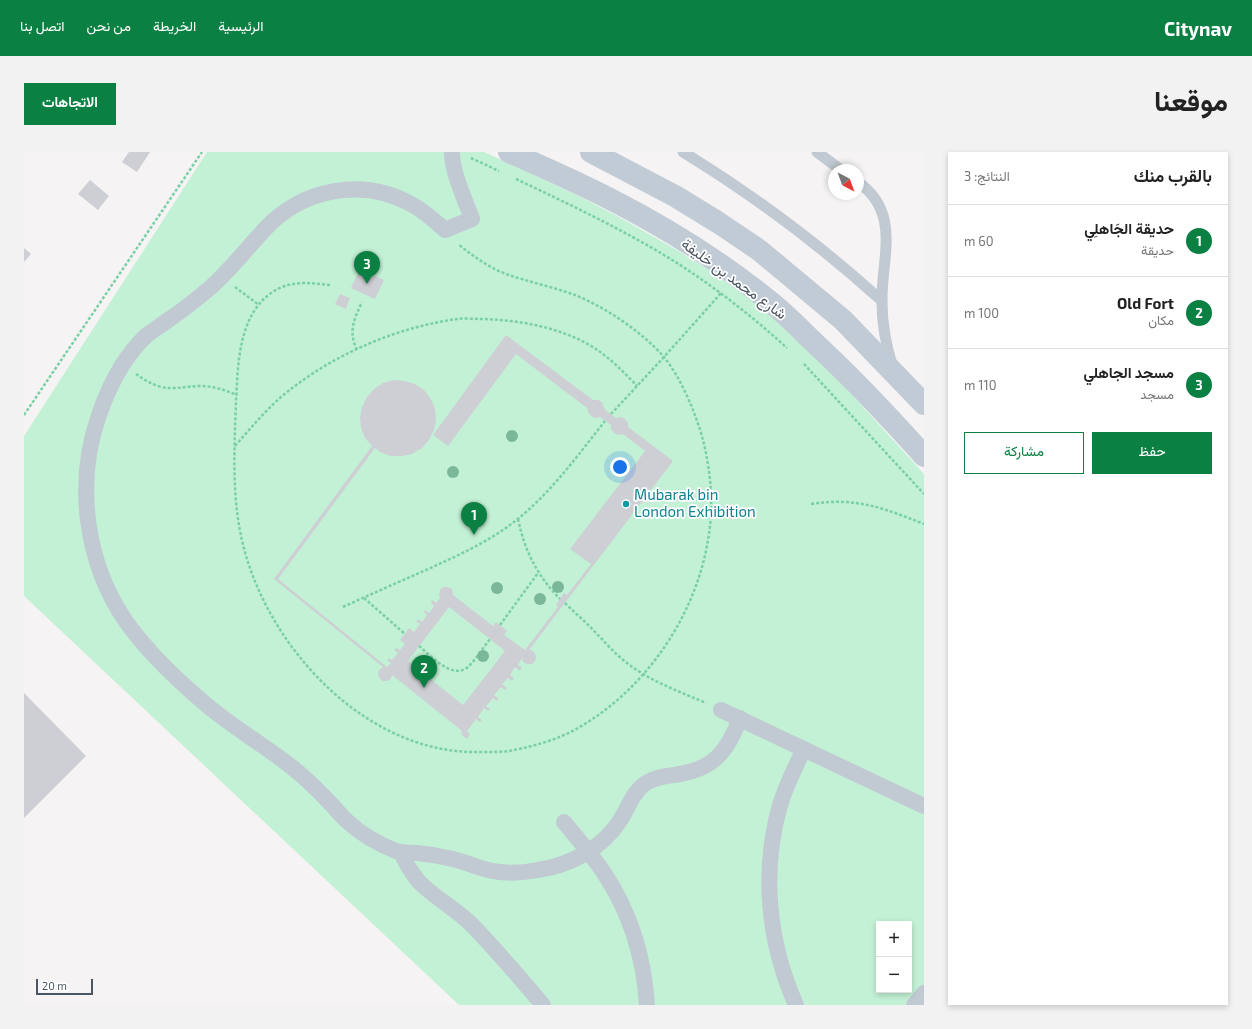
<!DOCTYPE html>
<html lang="ar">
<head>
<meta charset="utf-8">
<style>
  body { margin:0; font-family:"Exo 2",Vazirmatn,sans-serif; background:#f2f2f2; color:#222; direction:rtl }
  .controls { position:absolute; right:12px; bottom:12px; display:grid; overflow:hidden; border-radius:0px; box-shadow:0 2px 6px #0003 }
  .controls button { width:36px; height:36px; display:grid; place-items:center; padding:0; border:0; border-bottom:1px solid #e0e0e0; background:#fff; color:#222; font:20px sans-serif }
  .compass { position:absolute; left:804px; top:12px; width:36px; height:36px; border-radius:50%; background:#fff; box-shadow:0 2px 6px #0003; rotate:139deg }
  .scale { position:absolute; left:12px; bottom:10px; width:57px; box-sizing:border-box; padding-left:4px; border:2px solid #4a5661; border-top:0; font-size:11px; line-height:14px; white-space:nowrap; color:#4a5661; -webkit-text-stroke:3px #fff; paint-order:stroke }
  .you { position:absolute; left:596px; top:315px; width:14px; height:14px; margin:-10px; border:3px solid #fff; border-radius:50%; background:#1a73e8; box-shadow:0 0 0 6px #1a73e833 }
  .badge { display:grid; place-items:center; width:26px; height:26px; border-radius:50%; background:#0b8043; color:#fff; font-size:13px; font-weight:700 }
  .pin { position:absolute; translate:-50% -33px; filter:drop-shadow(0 1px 2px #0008) }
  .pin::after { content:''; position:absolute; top:21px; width:14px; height:12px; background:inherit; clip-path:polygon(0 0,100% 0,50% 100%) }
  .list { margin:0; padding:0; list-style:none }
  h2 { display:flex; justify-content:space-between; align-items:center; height:52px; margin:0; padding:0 16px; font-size:17px }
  h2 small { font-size:13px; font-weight:400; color:#767676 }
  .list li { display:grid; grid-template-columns:26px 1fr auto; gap:12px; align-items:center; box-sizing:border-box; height:72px; padding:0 16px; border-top:1px solid #e0e0e0 }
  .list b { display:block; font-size:15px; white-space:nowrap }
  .list p { margin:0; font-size:13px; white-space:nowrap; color:#767676 }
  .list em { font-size:13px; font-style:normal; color:#767676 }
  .actions { display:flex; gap:8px; padding:12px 16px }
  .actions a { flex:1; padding:9px 0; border:1px solid #0b8043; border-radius:0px; text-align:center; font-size:14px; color:#0b8043 }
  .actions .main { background:#0b8043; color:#fff }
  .map { position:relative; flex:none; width:900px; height:853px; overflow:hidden; direction:ltr; border-radius:0px }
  header { display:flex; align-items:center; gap:24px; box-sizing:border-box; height:56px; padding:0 20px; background:#0b8043; color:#fff }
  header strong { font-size:19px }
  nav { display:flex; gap:22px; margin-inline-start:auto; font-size:14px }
  .intro { display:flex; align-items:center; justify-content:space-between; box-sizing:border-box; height:96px; padding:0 24px }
  h1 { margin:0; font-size:28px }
  .button { padding:10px 18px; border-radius:0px; background:#0b8043; color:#fff; font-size:14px; font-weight:700 }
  main { display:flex; gap:24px; padding:0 24px }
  aside { flex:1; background:#fff; border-radius:0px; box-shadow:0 2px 6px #0003 }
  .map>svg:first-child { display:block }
  .green { fill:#c3f1d5; fill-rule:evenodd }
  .building { fill:#cdcfd5; fill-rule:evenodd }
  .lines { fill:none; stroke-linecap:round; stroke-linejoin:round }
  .path { stroke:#7ad0a6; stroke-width:2.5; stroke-dasharray:3 2; stroke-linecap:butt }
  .service { stroke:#c1cad2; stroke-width:11 }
  .pedestrian { stroke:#c1cad2; stroke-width:16 }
  .secondary { stroke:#c1cbd6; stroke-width:22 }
  .tree { fill:#7bb799 }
  .culture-dot { fill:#0f9aa8; stroke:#fff; stroke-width:1.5 }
  .labels { text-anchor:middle; stroke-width:3.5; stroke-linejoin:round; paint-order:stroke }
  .street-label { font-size:15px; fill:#4a5661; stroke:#fff }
  .culture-label { font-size:15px; fill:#0d838f; stroke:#fff; text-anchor:start }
</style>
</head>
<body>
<header>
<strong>Citynav</strong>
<nav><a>الرئيسية</a><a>الخريطة</a><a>من نحن</a><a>اتصل بنا</a></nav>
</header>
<div class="intro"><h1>موقعنا</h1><a class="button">الاتجاهات</a></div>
<main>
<aside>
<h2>بالقرب منك<small>النتائج: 3</small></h2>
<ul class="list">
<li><span class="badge">1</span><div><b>حديقة الجَاهلِي</b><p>حديقة</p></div><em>60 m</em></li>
<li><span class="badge">2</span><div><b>Old Fort</b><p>مكان</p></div><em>100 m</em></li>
<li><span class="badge">3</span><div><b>مسجد الجاهلي</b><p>مسجد</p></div><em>110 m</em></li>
</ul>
<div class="actions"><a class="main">حفظ</a><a>مشاركة</a></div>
</aside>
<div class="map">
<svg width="900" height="853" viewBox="0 0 900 853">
  <rect width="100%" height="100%" fill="#f5f3f3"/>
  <path class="green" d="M183,0h277l93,43 49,26 49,28 34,21 33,23 31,25 59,55 92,101v531h-465l-435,-409v-160zM855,772h30v66h-30z"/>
  <g class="building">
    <path d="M105,0h21l-13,20 -15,-10z"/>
    <path d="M66,28l19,16 -11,14 -20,-16z"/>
    <path d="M0,96l7,6 -7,8z"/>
    <path d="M336,117l24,11 -9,19 -24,-11z"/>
    <path d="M316,142l10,4 -4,11 -11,-5z"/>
    <path d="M482,183l87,65h5l4,2 3,8 11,8 5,-1 4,2 3,4v4l45,34 -144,189h2l4,3 1,4 -1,4 -3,3h-5l-4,-2 -1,-4 -4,7 4,3 -2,3 -5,-4 -5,8 4,3 -2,3 -4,-3 -6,6 5,4 -2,2 -4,-3 -7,8 4,3 -1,3 -4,-3 -7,8 4,3 -2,2 -4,-3 -6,9 4,3 -2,2 -4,-3 -9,12 3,3 -3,5 -6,-5 1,-3 -70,-56 -1,4 -4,2h-4l-3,-2 -2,-4 1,-5 4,-3 -109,-88 98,-133 -7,-8 -4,-10 -1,-11 2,-10 5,-10 7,-8 9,-6 11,-3 11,1 10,3 9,6 7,9 4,10 1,11 -2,10 -5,10 -7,8 -10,6 -10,2h-11l-11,-4 -5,-4 -97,131 109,88 4,-4 -4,-3 2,-2 3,2 6,-7 -4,-3 2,-2 4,2 5,-6 -5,-4 9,-12 5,4 6,-8 -4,-2 2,-3 4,3 5,-7 -3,-3 1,-2 4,3 5,-7 -3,-3 1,-3 4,3 4,-5 -1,-4 1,-4 4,-3h4l4,2 1,6 40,31 3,-4 11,9 -3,4 21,15 33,-43 -2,-2 8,-12 3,2 24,-31 -21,-15 75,-98 -22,-17 -5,1 -4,-2 -3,-4v-4l-11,-8 -5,1 -4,-2 -3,-4 -1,-4 -71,-54 -68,92 -15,-11zM425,455l56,44 -42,54 -55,-44z"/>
    <path d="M0,541l62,63 -62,62z"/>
  </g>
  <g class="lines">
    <g class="path">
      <path d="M447,6l28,13"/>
      <path d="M492,27c55,26 110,52 161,84 39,25 76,54 110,85"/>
      <path d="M306,133c-19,-2 -38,-5 -56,6 -36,23 -36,73 -38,111 -2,53 -5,106 11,157 30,98 125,196 233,193 10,0 20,0 29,-1 26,-5 52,-12 74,-26 65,-39 113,-111 125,-185 6,-33 3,-68 -5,-100 -7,-26 -22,-63 -40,-84 -21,-24 -58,-49 -88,-61 -22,-8 -46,-13 -69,-21 -18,-7 -33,-18 -48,-30"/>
      <path d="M211,135l24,18"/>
      <path d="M333,198c-9,-18 -3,-31 5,-48"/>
      <path d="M780,212l120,130"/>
      <path d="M112,222c7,5 15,10 25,13 13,3 26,-1 40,-1 12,0 24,4 36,9"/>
      <path d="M587,262l53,-57 58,-65"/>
      <path d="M0,263l178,-263"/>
      <path d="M211,294c15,-17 29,-34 46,-49 49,-41 112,-69 176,-78 7,-1 16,0 24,0 37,1 72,7 105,24 20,11 36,27 51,43"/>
      <path d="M787,352c46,-7 72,4 113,20"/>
      <path d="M494,367c7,33 19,56 42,80"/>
      <path d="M340,446l41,36"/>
      <path d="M541,451c10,10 21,19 31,30 10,10 19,21 31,30 23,18 51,28 79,40"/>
      <path d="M319,455c28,-13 56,-25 83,-37 33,-15 65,-29 93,-52 34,-28 59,-63 86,-97"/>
      <path d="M476,473l38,-52"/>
      <path d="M395,494c12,10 33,34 49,21 8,-8 15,-19 22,-28"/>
    </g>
    <g class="service">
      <path d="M659,0c72,44 136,92 199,149"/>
      <path d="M793,0l24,18"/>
      <path d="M834,30c44,31 23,77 24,120 0,21 4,43 10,63"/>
    </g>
    <g class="pedestrian">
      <path d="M428,0c0,21 13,47 20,67l-27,11c-11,-10 -21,-19 -34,-26 -49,-27 -109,-15 -146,25 -18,19 -34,40 -54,58 -13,11 -26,22 -40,31 -8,6 -16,11 -24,17 -23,21 -38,51 -48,80 -24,68 -14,148 28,208 21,29 48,55 75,78 27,24 59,42 87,64 16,12 30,26 43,40 5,5 9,11 15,16 14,13 31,23 49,30 7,2 14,2 21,2 12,1 24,3 36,6 12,3 23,8 35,11 16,4 34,3 50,0 33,-5 65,-22 83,-51 8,-13 12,-27 25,-36 11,-7 22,-7 34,-9 35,-6 48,-24 60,-56"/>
      <path d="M697,558l203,96"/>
      <path d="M540,670c13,16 28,33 40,51 26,39 40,85 43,132"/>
      <path d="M377,701c7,14 14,27 27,37 13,11 28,20 41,32 26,26 50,55 74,83"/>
      <path d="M772,853c-28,-63 -35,-133 -16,-200 6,-19 15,-38 24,-56"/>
      <path d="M890,853l10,-12"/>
    </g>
    <g class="secondary">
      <path d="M485,0c34,15 68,30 101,47 57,29 113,64 163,105 17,14 32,30 48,45 36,34 70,70 103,107"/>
      <path d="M567,0l84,44 44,27 40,27 84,70 81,84"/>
    </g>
  </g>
  <g class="tree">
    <circle cx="488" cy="284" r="6"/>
    <circle cx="429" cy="320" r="6"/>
    <circle cx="534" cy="435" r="6"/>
    <circle cx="473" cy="436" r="6"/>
    <circle cx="516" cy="447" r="6"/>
    <circle cx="459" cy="504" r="6"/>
  </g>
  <circle class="culture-dot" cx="602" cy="352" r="4"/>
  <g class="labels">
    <g class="street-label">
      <text transform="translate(710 127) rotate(36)" y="5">شارع محمد بن خليفة</text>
    </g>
    <g class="culture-label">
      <text x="610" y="348">Mubarak bin<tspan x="610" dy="17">London Exhibition</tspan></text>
    </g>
  </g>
</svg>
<div class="controls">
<button>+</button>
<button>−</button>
</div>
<svg class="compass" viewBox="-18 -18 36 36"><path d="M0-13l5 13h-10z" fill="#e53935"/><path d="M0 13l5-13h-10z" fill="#767676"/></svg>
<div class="scale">20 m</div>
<div class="you"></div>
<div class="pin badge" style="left:450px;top:383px">1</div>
<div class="pin badge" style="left:400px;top:536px">2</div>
<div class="pin badge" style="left:343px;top:132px">3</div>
</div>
</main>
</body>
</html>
